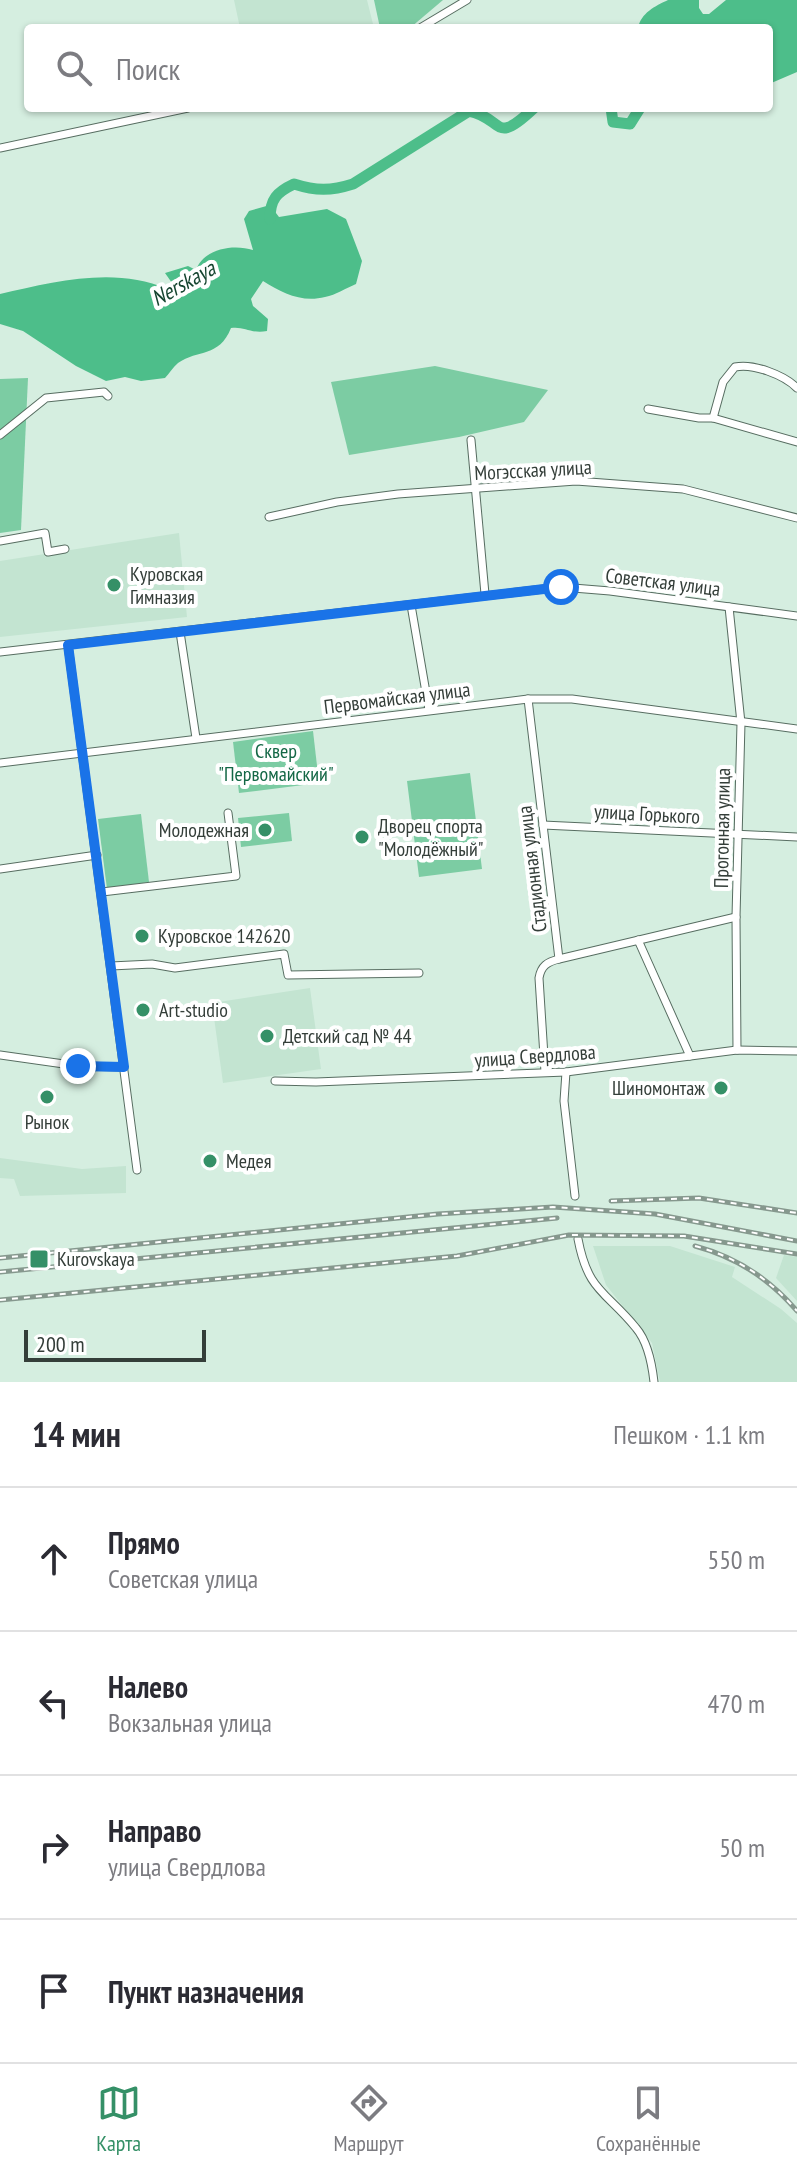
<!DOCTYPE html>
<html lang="ru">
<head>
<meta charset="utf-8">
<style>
  body { margin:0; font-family:"PT Sans Narrow",sans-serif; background:#f2f2f3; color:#2b2b33 }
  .scale { position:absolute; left:24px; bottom:20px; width:182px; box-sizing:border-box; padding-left:8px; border:4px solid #343e39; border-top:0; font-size:22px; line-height:28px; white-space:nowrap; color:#343e39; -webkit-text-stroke:6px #fff; paint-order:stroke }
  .stop { position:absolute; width:24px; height:24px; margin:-18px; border:6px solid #1a73e8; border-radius:50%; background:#fff }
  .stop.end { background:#1a73e8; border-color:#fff; box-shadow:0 2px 8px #0008 }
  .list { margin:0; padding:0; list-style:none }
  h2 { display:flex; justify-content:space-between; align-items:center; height:104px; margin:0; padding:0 32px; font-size:34px }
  h2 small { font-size:26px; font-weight:400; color:#7c7c81 }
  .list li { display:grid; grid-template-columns:52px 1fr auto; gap:24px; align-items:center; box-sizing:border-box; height:144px; padding:0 32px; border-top:2px solid #e1e1e2 }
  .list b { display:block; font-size:30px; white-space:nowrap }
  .list p { margin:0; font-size:26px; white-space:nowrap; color:#7c7c81 }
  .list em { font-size:26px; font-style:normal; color:#7c7c81 }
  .icon { flex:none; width:44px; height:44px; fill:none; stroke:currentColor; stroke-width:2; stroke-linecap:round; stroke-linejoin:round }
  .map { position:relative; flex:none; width:797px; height:1382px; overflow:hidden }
  .search { position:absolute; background:#fff; box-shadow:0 2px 6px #0004; left:24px; right:24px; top:24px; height:88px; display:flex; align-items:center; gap:20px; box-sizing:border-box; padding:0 28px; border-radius:8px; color:#7c7c81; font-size:30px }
  .sheet { height:680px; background:#fff }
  nav { display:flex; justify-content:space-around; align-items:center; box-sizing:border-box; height:112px; border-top:2px solid #e1e1e2; background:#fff; font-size:22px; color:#7c7c81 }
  nav a { display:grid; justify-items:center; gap:4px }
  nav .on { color:#359067 }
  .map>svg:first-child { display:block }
  .built { fill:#c3e4d1 }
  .green { fill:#7ccca3 }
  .water { fill:#4dbe8a }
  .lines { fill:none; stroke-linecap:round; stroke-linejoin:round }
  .river { stroke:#4dbe8a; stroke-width:11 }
  .minor-casing { stroke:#576d61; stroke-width:9 }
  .minor { stroke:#fff; stroke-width:7 }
  .rail-casing { stroke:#86988e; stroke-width:5 }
  .rail { stroke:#fff; stroke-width:2; stroke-dasharray:6; stroke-linecap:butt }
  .route { stroke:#1a73e8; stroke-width:10 }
  .poi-dot { fill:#359067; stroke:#fff; stroke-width:3 }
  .labels { text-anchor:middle; stroke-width:8; stroke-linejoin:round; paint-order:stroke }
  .street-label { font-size:20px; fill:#343e39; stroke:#fff }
  .poi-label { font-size:20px; fill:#343e39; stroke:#fff; text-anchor:start }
  .park-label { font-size:20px; fill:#136745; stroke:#fff }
  .water-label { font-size:22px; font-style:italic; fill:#164530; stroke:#fff }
</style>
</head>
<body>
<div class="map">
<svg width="797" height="1382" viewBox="0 0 797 1382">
  <rect width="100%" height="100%" fill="#d5eee0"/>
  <g class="built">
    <path d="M234,0h133l7,28h-134z"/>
    <path d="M179,533l8,84 -187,20v-76z"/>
    <path d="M310,988l11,81 -98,14 -11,-80z"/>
    <path d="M0,1158l82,11 44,-3v27l-106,3 -6,-17 -14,-1z"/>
    <path d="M593,1246h77l65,21 -3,10 49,32 16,14v59h-137l-8,-39 -46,-58z"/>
    <path d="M784,1255l13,2v44l-21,-23z"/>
  </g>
  <g class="green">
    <path d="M374,0h69l-33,28h-30z"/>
    <path d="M435,366l113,24 -24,32 -65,15 -110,18 -18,-73z"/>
    <path d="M28,378l-7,152 -21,3v-154z"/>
    <path d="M313,731l6,52 -80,10 -6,-51z"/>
    <path d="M470,773l12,96 -63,8 -12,-96z"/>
    <path d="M289,813l3,28 -51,6 -3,-29z"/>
    <path d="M141,814l8,68 -42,7 -9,-70z"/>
  </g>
  <g class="water">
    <path d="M668,0h31v8l4,6h6l17,-14h71v72l-28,12v-56h-131c3,-15 17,-22 30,-28z"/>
    <path d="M270,205l9,12 48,-8 19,10 16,42 -6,23c-10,4 -20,11 -31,13 -23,6 -43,-4 -62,-16l-12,18 2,7 15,13 -1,12c-16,3 -23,-5 -36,-3 -12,30 -33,21 -53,35 -5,4 -9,11 -13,15l-24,3 -16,-4 -19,4 -30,-15 -53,-35 -23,-7v-30c53,-12 115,-28 167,-5l5,-6 -7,-10 23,-7 8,4c8,-22 38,-26 57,-20l-9,-31 5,-8z"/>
  </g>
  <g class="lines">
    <g class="river">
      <path d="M611,108l2,14 17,2 10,-16"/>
      <path d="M270,219c0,-20 7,-27 24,-35 22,7 37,7 59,0l116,-73c35,7 24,36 65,-3"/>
    </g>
    <g class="minor-casing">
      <g id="minor">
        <path d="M420,28l47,-28"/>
        <path d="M0,148l188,-40"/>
        <path d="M648,409l51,9h14l10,-36 12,-15c18,-4 49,8 62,21"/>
        <path d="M713,418l84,24"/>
        <path d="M0,435l46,-37 58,-6 4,4"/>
        <path d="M471,440l14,154"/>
        <path d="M269,517l68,-15 61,-8 178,-13 107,8 114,29"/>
        <path d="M0,541l45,-8 3,19 17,-3"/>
        <path d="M411,605l18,105"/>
        <path d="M729,607l12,116 -5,194 1,133"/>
        <path d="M180,632l16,106"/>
        <path d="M68,645l69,525"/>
        <path d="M0,652l561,-65 49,4 187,25"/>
        <path d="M528,699l31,260c-12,3 -18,7 -20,19l6,94"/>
        <path d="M0,763l528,-64h44l225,30"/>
        <path d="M543,825l254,12"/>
        <path d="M0,869l97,-14"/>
        <path d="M102,892l134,-16 -8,-63"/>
        <path d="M638,940l52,116"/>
        <path d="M559,959l177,-42"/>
        <path d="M111,966l41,-2 23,4 109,-14 4,21 131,-2"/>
        <path d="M0,1055l78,11 46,1"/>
        <path d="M566,1072l-2,29 11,95"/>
        <path d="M275,1081l41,1 250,-10 171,-22 60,1"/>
        <path d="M578,1239c10,53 28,52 58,89 12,14 16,36 18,54"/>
      </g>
    </g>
    <use href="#minor" class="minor"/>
    <g class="rail-casing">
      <g id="rail">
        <path d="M611,1201l88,-3 98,15"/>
        <path d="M695,1246c41,11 74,32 102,65"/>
        <path d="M0,1258l438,-44 115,-7 102,7 142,27"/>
        <path d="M0,1272l557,-54"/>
        <path d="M0,1300l457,-44 112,-21 115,1 113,18"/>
      </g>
    </g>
    <use href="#rail" class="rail"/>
  </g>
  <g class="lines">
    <path class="route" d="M78,1066l46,1 -56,-422 493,-58"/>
  </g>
  <g class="poi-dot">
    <circle cx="114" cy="585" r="8"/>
    <circle cx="265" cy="830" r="8"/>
    <circle cx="362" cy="837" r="8"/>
    <circle cx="142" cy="936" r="8"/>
    <circle cx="143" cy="1010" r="8"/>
    <circle cx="267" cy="1036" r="8"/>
    <circle cx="721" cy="1088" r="8"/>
    <circle cx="47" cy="1097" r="8"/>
    <circle cx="210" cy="1161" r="8"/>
    <rect x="29" y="1249" width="20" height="20" rx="4"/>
  </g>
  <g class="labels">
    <g class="street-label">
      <text transform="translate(533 470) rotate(-3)" y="7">Могэсская улица</text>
      <text transform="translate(663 582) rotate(7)" y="7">Советская улица</text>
      <text transform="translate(397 698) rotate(-7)" y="7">Первомайская улица</text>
      <text transform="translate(647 814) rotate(3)" y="7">улица Горького</text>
      <text transform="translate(722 828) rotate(-89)" y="7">Прогонная улица</text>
      <text transform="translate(532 869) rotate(-97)" y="7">Стадионная улица</text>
      <text transform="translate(535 1056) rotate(-4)" y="7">улица Свердлова</text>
    </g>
    <g class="poi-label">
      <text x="130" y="581">Куровская<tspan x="130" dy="23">Гимназия</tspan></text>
      <text x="378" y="833">Дворец спорта<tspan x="378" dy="23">"Молодёжный"</tspan></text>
      <text x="249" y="837" text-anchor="end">Молодежная</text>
      <text x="158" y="943">Куровское 142620</text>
      <text x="159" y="1017">Art-studio</text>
      <text x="283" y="1043">Детский сад № 44</text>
      <text x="705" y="1095" text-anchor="end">Шиномонтаж</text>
      <text x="47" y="1129" text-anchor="middle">Рынок</text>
      <text x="226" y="1168">Медея</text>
      <text x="57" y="1266">Kurovskaya</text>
    </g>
    <g class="park-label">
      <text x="276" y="758">Сквер<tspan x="276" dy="23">"Первомайский"</tspan></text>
    </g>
    <g class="water-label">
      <text transform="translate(183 283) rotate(-29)" y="8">Nerskaya</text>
    </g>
  </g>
</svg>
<div class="scale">200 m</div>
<div class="stop" style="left:561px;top:587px"></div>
<div class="stop end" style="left:78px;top:1066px"></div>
<div class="search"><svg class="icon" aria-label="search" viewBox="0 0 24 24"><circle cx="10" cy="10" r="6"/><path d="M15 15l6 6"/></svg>Поиск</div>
</div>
<section class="sheet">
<h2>14 мин<small>Пешком · 1.1 km</small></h2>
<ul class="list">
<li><svg class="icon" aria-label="ahead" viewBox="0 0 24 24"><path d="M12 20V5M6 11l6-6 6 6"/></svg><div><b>Прямо</b><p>Советская улица</p></div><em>550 m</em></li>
<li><svg class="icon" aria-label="left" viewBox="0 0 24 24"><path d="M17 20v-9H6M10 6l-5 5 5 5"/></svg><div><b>Налево</b><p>Вокзальная улица</p></div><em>470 m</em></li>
<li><svg class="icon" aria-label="right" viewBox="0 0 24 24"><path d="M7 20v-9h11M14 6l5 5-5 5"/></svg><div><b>Направо</b><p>улица Свердлова</p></div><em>50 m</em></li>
<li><svg class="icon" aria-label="arrive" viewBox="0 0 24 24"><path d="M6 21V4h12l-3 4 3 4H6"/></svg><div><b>Пункт назначения</b></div></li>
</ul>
</section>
<nav>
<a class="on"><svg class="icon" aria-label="map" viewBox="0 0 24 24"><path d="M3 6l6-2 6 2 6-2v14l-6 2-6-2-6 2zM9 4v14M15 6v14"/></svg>Карта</a>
<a><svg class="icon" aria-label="directions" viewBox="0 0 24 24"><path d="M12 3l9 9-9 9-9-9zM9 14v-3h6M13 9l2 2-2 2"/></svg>Маршрут</a>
<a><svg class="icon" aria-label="saved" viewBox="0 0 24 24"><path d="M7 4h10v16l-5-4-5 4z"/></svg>Сохранённые</a>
</nav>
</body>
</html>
